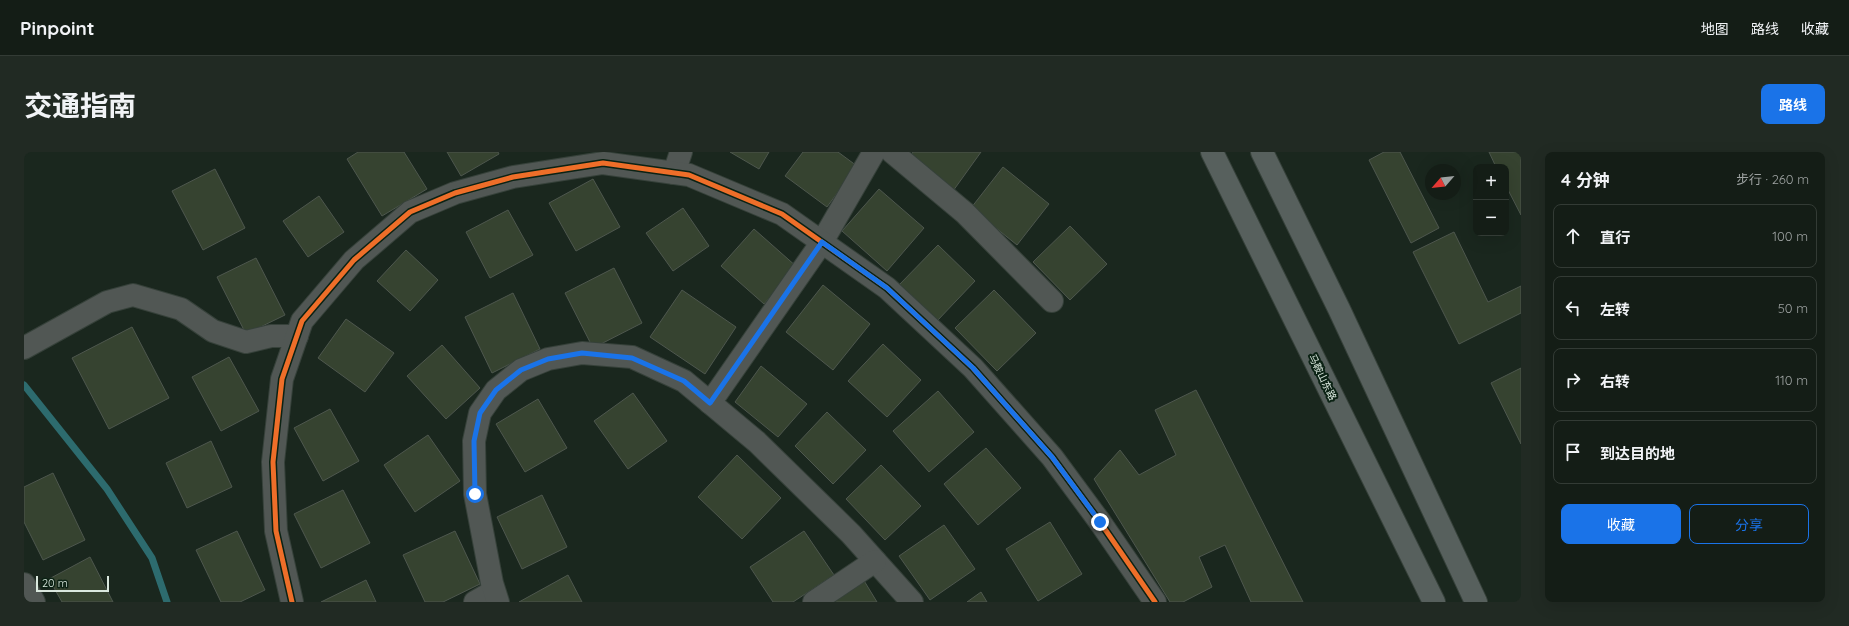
<!DOCTYPE html>
<html lang="zh">
<head>
<meta charset="utf-8">
<style>
  body { margin:0; font-family:Quicksand,"Noto Sans SC",sans-serif; background:#212a23; color:#f1f3f6 }
  .controls { position:absolute; right:12px; top:12px; display:grid; overflow:hidden; border-radius:8px; box-shadow:0 4px 16px #0002 }
  .controls button { width:36px; height:36px; display:grid; place-items:center; padding:0; border:0; border-bottom:1px solid #333b35; background:#141d16; color:#f1f3f6; font:20px sans-serif }
  .compass { position:absolute; left:1401px; top:12px; width:36px; height:36px; border-radius:50%; background:#141d16; box-shadow:0 4px 16px #0002; rotate:242deg }
  .scale { position:absolute; left:12px; bottom:10px; width:73px; box-sizing:border-box; padding-left:4px; border:2px solid #dae8de; border-top:0; font-size:11px; line-height:14px; white-space:nowrap; color:#dae8de; -webkit-text-stroke:3px #0b2214; paint-order:stroke }
  .stop { position:absolute; width:12px; height:12px; margin:-9px; border:3px solid #1a73e8; border-radius:50%; background:#fff }
  .stop.end { background:#1a73e8; border-color:#fff; box-shadow:0 1px 4px #0008 }
  .list { margin:0; padding:0; list-style:none }
  h2 { display:flex; justify-content:space-between; align-items:center; height:52px; margin:0; padding:0 16px; font-size:17px }
  h2 small { font-size:13px; font-weight:400; color:#9da2a1 }
  .list li { display:grid; grid-template-columns:26px 1fr auto; gap:12px; align-items:center; box-sizing:border-box; height:64px; margin:0 8px 8px; padding:0 8px; border:1px solid #333b35; border-radius:8px }
  .list b { display:block; font-size:15px; white-space:nowrap }
  .list em { font-size:13px; font-style:normal; color:#9da2a1 }
  .actions { display:flex; gap:8px; padding:12px 16px }
  .actions a { flex:1; padding:9px 0; border:1px solid #1a73e8; border-radius:8px; text-align:center; font-size:14px; color:#1a73e8 }
  .actions .main { background:#1a73e8; color:#fff }
  .icon { flex:none; width:22px; height:22px; fill:none; stroke:currentColor; stroke-width:2; stroke-linecap:round; stroke-linejoin:round }
  .map { position:relative; flex:none; width:1497px; height:450px; overflow:hidden; border-radius:8px }
  header { display:flex; align-items:center; gap:24px; box-sizing:border-box; height:56px; padding:0 20px; background:#141d16; border-bottom:1px solid #333b35 }
  header strong { font-size:19px }
  nav { display:flex; gap:22px; margin-inline-start:auto; font-size:14px }
  .intro { display:flex; align-items:center; justify-content:space-between; box-sizing:border-box; height:96px; padding:0 24px }
  h1 { margin:0; font-size:28px }
  .button { padding:10px 18px; border-radius:8px; background:#1a73e8; color:#fff; font-size:14px; font-weight:700 }
  main { display:flex; gap:24px; padding:0 24px }
  aside { flex:1; background:#141d16; border-radius:8px; box-shadow:0 4px 16px #0002 }
  .map>svg:first-child { display:block }
  .lines { fill:none; stroke-linecap:round; stroke-linejoin:round }
  .stream { stroke:#2d6b6e; stroke-width:7 }
  .building { fill:#364330; stroke:#4e574e }
  .minor-casing { stroke:#36413a; stroke-width:24 }
  .major-casing { stroke:#36413a; stroke-width:24 }
  .minor { stroke:#515754; stroke-width:22 }
  .major { stroke:#57605d; stroke-width:22 }
  .cycleway-casing { stroke:#0b2214; stroke-width:8 }
  .cycleway { stroke:#ee6e29; stroke-width:5 }
  .route { stroke:#1a73e8; stroke-width:5 }
  .labels { text-anchor:middle; stroke-width:4; stroke-linejoin:round; paint-order:stroke }
  .street-label { font-size:10px; fill:#dae8de; stroke:#0b2214 }
</style>
</head>
<body>
<header>
<strong>Pinpoint</strong>
<nav><a>地图</a><a>路线</a><a>收藏</a></nav>
</header>
<div class="intro"><h1>交通指南</h1><a class="button">路线</a></div>
<main>
<div class="map">
<svg width="1497" height="450" viewBox="0 0 1497 450">
  <rect width="100%" height="100%" fill="#1a271e"/>
  <g class="lines">
    <path class="stream" d="M0,233l83,104 45,69 15,44"/>
  </g>
  <g class="building">
    <path d="M334,0h46l23,37 -45,27 -35,-57z"/>
    <path d="M423,0h51l1,2 -38,22z"/>
    <path d="M706,0h39l-10,17z"/>
    <path d="M779,0h35l19,14 -30,41 -42,-31z"/>
    <path d="M889,0h68l-28,39 -45,-32z"/>
    <path d="M1360,0h16l39,76 -28,15 -42,-83z"/>
    <path d="M1465,0h32v63l-15,-29v-19h-10z"/>
    <path d="M979,15l46,37 -32,41 -46,-37z"/>
    <path d="M191,17l30,59 -42,22 -31,-59z"/>
    <path d="M569,27l27,48 -44,24 -27,-48z"/>
    <path d="M855,37l45,39 -37,43 -45,-40z"/>
    <path d="M295,44l25,36 -36,25 -25,-36z"/>
    <path d="M659,56l26,38 -36,25 -27,-38z"/>
    <path d="M484,58l25,45 -43,23 -24,-46z"/>
    <path d="M1046,74l37,38 -37,36 -37,-38z"/>
    <path d="M730,77l43,38 -33,37 -43,-38z"/>
    <path d="M1430,80l34,70 33,-16v27l-62,31 -46,-92z"/>
    <path d="M914,93l37,36 -38,40 -38,-36z"/>
    <path d="M382,98l32,30 -28,31 -33,-30z"/>
    <path d="M232,106l29,57 -39,19 -29,-57z"/>
    <path d="M590,116l28,55 -49,25 -28,-55z"/>
    <path d="M799,133l47,39 -37,46 -47,-38z"/>
    <path d="M658,138l54,37 -31,47 -55,-37z"/>
    <path d="M970,138l42,43 -39,38 -42,-43z"/>
    <path d="M489,141l27,56 -48,24 -27,-56z"/>
    <path d="M322,167l48,34 -29,39 -47,-34z"/>
    <path d="M108,175l37,71 -60,31 -37,-71z"/>
    <path d="M859,192l38,36 -34,37 -39,-36z"/>
    <path d="M418,193l38,43 -34,31 -39,-43z"/>
    <path d="M205,205l30,54 -38,20 -29,-54z"/>
    <path d="M737,214l46,38 -29,33 -43,-35z"/>
    <path d="M1497,216v76l-30,-61z"/>
    <path d="M1172,238l107,212h-52l-26,-57 -26,12 13,30 -29,15h-13l-76,-123 26,-29 19,25 37,-20 -21,-45z"/>
    <path d="M914,239l36,41 -45,40 -36,-41z"/>
    <path d="M609,241l34,48 -39,28 -34,-48z"/>
    <path d="M514,247l29,49 -42,24 -29,-48z"/>
    <path d="M306,257l29,52 -36,20 -29,-53z"/>
    <path d="M803,260l39,38 -33,34 -38,-38z"/>
    <path d="M404,283l32,46 -45,31 -31,-47z"/>
    <path d="M187,289l21,46 -45,21 -21,-45z"/>
    <path d="M962,296l35,40 -43,37 -34,-41z"/>
    <path d="M713,303l44,43 -39,41 -44,-42z"/>
    <path d="M857,313l40,41 -36,34 -39,-41z"/>
    <path d="M29,321l32,67 -42,20 -19,-38v-35z"/>
    <path d="M319,338l27,53 -49,25 -27,-54z"/>
    <path d="M518,343l25,52 -45,22 -25,-52z"/>
    <path d="M1026,370l32,52 -44,27 -32,-52z"/>
    <path d="M920,373l31,44 -45,31 -31,-44z"/>
    <path d="M213,379l28,59 -25,12h-19l-25,-52z"/>
    <path d="M431,379l25,53 -37,18h-18l-22,-47z"/>
    <path d="M780,379l30,44 -41,27h-20l-23,-35z"/>
    <path d="M66,405l23,45h-51l-13,-23z"/>
    <path d="M544,423l14,27h-63z"/>
    <path d="M839,427l14,23h-52z"/>
    <path d="M342,428l10,22h-55z"/>
    <path d="M957,440l6,10h-20z"/>
  </g>
  <g class="lines">
    <g class="minor-casing">
      <g id="minor">
        <path d="M868,0l73,61 87,88"/>
        <path d="M650,21l7,-21"/>
        <path d="M0,196l83,-46 26,-7 48,14 32,22 33,11 25,-6h26"/>
        <path d="M686,251l112,-161 52,-90"/>
        <path d="M0,432l10,18"/>
        <path d="M268,450l-16,-71 -3,-69 9,-83 20,-58 52,-61 56,-48 45,-19 58,-16 90,-14 86,12 93,39 105,74 86,80 79,89 48,65 55,80"/>
        <path d="M451,450l19,-11"/>
        <path d="M474,450l-6,-19 -17,-89 -1,-53 6,-28 16,-23 25,-20 27,-11 34,-6 50,4 52,24 73,61 94,92 61,68"/>
        <path d="M790,450l61,-41"/>
      </g>
    </g>
    <g class="major-casing">
      <g id="major">
        <path d="M1188,0l222,450"/>
        <path d="M1238,0l77,157 137,293"/>
      </g>
    </g>
    <use href="#minor" class="minor"/>
    <use href="#major" class="major"/>
    <g class="cycleway-casing">
      <path id="cycleway" d="M268,450l-16,-71 -3,-69 9,-83 20,-58 52,-61 56,-48 45,-19 58,-16 90,-14 86,12 93,39 105,74 86,80 79,89 48,65 55,80"/>
    </g>
    <use href="#cycleway" class="cycleway"/>
  </g>
  <g class="lines">
    <path class="route" d="M451,342l-1,-53 6,-28 16,-23 25,-20 27,-11 34,-6 50,5 52,23 26,22 112,-161 65,46 86,80 79,89 48,65"/>
  </g>
  <g class="labels">
    <g class="street-label">
      <text transform="translate(1299 225) rotate(64)" y="4">马鞍山东路</text>
    </g>
  </g>
</svg>
<div class="controls">
<button>+</button>
<button>−</button>
</div>
<svg class="compass" viewBox="-18 -18 36 36"><path d="M0-13l5 13h-10z" fill="#e53935"/><path d="M0 13l5-13h-10z" fill="#9da2a1"/></svg>
<div class="scale">20 m</div>
<div class="stop" style="left:451px;top:342px"></div>
<div class="stop end" style="left:1076px;top:370px"></div>
</div>
<aside>
<h2>4 分钟<small>步行 · 260 m</small></h2>
<ul class="list">
<li><svg class="icon" aria-label="ahead" viewBox="0 0 24 24"><path d="M12 20V5M6 11l6-6 6 6"/></svg><div><b>直行</b></div><em>100 m</em></li>
<li><svg class="icon" aria-label="left" viewBox="0 0 24 24"><path d="M17 20v-9H6M10 6l-5 5 5 5"/></svg><div><b>左转</b></div><em>50 m</em></li>
<li><svg class="icon" aria-label="right" viewBox="0 0 24 24"><path d="M7 20v-9h11M14 6l5 5-5 5"/></svg><div><b>右转</b></div><em>110 m</em></li>
<li><svg class="icon" aria-label="arrive" viewBox="0 0 24 24"><path d="M6 21V4h12l-3 4 3 4H6"/></svg><div><b>到达目的地</b></div></li>
</ul>
<div class="actions"><a class="main">收藏</a><a>分享</a></div>
</aside>
</main>
</body>
</html>
